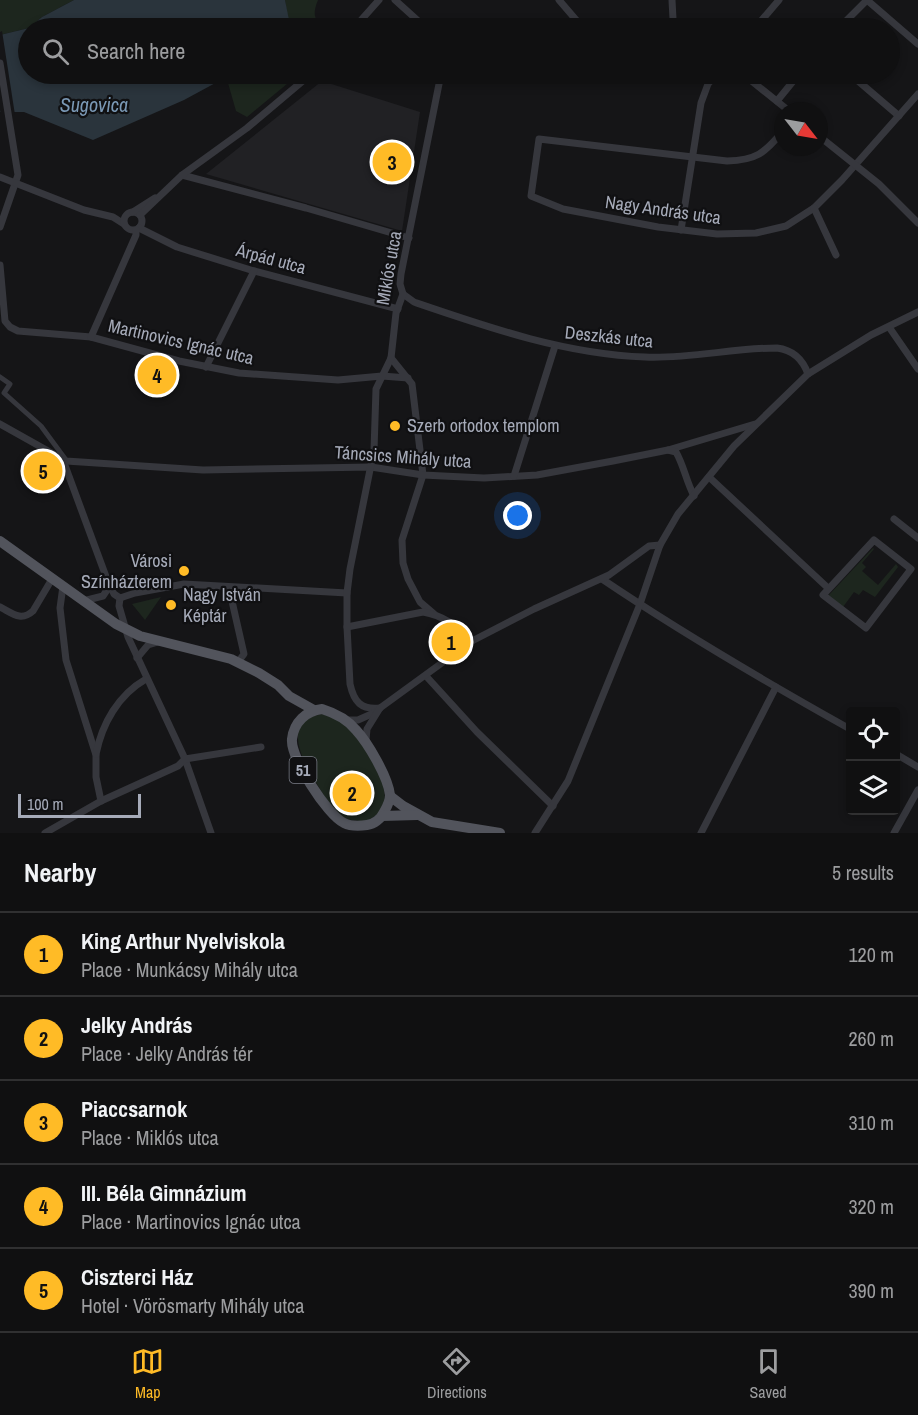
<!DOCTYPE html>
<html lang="en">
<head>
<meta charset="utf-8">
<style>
  body { margin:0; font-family:"Archivo Narrow",sans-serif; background:#1e1e1f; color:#f1f3f6 }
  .controls { position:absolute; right:18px; bottom:18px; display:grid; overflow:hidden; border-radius:6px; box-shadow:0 3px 9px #0003 }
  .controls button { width:54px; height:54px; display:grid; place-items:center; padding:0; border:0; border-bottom:2px solid #303031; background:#101011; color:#f1f3f6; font:30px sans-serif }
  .compass { position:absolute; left:774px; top:102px; width:54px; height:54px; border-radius:50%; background:#101011; box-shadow:0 3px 9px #0003; rotate:121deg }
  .scale { position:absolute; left:18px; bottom:15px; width:123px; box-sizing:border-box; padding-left:6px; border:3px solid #a6abb9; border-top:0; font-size:16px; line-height:21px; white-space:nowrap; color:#a6abb9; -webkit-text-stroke:4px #101012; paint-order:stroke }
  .you { position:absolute; left:518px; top:516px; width:21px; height:21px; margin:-15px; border:4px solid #fff; border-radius:50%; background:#1a73e8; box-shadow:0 0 0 9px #1a73e833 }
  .badge { display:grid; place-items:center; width:39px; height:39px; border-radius:50%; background:#ffbb26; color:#111; font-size:20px; font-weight:700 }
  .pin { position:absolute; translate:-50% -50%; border:3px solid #fff; box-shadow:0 2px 6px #0006 }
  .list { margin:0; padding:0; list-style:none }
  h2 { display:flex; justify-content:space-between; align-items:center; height:78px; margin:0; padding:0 24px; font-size:26px }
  h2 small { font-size:20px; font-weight:400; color:#9c9d9f }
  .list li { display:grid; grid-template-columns:39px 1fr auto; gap:18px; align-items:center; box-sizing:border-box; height:84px; padding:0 24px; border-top:2px solid #303031 }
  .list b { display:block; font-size:22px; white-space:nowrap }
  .list p { margin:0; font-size:20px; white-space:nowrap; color:#9c9d9f }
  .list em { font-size:20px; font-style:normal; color:#9c9d9f }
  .icon { flex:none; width:33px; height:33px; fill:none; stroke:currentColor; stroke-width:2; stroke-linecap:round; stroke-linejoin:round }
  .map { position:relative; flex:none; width:918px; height:833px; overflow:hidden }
  .search { position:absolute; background:#101011; box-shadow:0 3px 9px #0003; left:18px; right:18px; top:18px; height:66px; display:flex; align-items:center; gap:15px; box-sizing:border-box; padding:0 21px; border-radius:33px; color:#9c9d9f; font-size:22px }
  .sheet { height:498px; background:#101011 }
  nav { display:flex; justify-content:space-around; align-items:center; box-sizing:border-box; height:84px; border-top:2px solid #303031; background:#101011; font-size:16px; color:#9c9d9f }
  nav a { display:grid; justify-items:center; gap:3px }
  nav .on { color:#ffbb26 }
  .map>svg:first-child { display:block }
  .built { fill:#212124 }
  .green { fill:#1d261e }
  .water { fill:#2a343c }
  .pier { fill:#151517 }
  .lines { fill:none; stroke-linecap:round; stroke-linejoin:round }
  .pedestrian { stroke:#36373d; stroke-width:5 }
  .minor { stroke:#36373d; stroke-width:7 }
  .primary { stroke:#52545c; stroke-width:10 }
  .poi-dot { fill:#ffbb26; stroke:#101012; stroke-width:2 }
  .labels { text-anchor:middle; stroke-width:4.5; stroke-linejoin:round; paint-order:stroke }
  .shield { fill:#101012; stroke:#797c87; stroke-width:1.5 }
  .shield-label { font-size:16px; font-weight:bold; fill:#a6abb9 }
  .street-label { font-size:18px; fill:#a6abb9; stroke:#101012 }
  .poi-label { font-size:18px; fill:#a6abb9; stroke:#101012; text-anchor:start }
  .water-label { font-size:20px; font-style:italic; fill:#7b99b6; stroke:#101012 }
</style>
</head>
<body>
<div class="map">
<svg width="918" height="833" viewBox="0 0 918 833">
  <rect width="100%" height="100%" fill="#151517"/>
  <path class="built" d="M322,81l98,31 -18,119 -196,-57z"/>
  <g class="green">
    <path d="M0,0h74l-32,17 -13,11 -29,7z"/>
    <path d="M285,0h33c-5,12 -5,19 5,28h-34z"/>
    <path d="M232,74h67l-52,43 -11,-6 -10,-35z"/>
    <path d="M873,548l1,1 -12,14 4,4 -4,4 16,14 18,-21 2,3 -23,30 -12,-7 -4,5 -5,-3 -11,15 -15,-11z"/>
    <path d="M161,597l-16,23 -13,-16z"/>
    <path d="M322,714c7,3 16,4 21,8 18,15 61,77 32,94 -6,4 -9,6 -16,5 -4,-1 -10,-1 -14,-2 -14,-8 -23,-27 -31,-40 -13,-22 -32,-58 8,-65z"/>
  </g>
  <path class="water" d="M74,0h211l5,25 -1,3h-261v46h204l-48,26 -91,40 -69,-28h-24v-77l29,-7 13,-11z"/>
  <path class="pier" d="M2,31l13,84h-14l-1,-5v-78z"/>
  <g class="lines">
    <path class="pedestrian" d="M0,377l10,7 -6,9 37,33 25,34"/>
    <g class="minor">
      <path d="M395,0l31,28"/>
      <path d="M559,0l24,28"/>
      <path d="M867,0l51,44"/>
      <path d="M354,28l25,-28"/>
      <path d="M670,28l3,-9 -1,-19"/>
      <path d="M755,28l24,-28"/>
      <path d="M839,28l28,-28"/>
      <path d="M0,63l18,112 -18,52"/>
      <path d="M743,74l46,37"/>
      <path d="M850,74l49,42"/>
      <path d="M777,101l22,-27"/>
      <path d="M783,131c-19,23 -27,29 -56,30l-188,-22 -8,57 32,13 95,18 59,7 39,-1 30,-7 28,-18 28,-28 76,-86"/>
      <path d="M819,136l60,48 39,39"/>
      <path d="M182,175l124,33 103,30"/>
      <path d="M0,177l84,33 29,7 11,7"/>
      <path d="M814,208l22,47"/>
      <circle cx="133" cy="221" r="9"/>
      <path d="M133,212l22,-14"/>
      <path d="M140,215l42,-40 65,-47 64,-54"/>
      <path d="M139,228l38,19 77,24 144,38"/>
      <path d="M681,230l20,-127 7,-19 9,-10"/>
      <path d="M0,265l5,56 5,6 8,4 73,6 88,24 60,12 99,7 44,-4 26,2"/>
      <path d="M403,294l11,8c76,26 151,52 231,55 44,2 88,-9 132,-9 16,2 26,12 31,26"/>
      <path d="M889,327l29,42"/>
      <path d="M91,337l45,-102v-5"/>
      <path d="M391,358l21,26 11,91 -21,65 1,23 5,16 12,23 14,12"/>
      <path d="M206,367l48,-96"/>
      <path d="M0,424l66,37 137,9 168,-3 52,8 61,3 53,-3 76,-14 55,-11 87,-26"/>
      <path d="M668,450l8,2c8,14 10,29 18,44"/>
      <path d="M63,460l45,122 6,12 6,4"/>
      <path d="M514,476l41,-130"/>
      <path d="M709,477l119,111"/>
      <path d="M894,519l24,19"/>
      <path d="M874,540l37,29 -45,59 -43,-33z"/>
      <path d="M602,579c80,54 164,103 248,150"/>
      <path d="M63,586l-3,22 6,52 30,95v22l5,24"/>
      <path d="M229,588l15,66 -6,8"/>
      <path d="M120,598l-1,8 9,31 57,122 26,74"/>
      <path d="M120,598l15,-5 49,-9 163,9"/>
      <path d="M83,601l20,-5 4,-6 1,-8"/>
      <path d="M0,607c12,6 21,15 33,4l19,-32"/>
      <path d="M347,627l76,-15c19,3 37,15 49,29"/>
      <path d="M137,658l11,-13 10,-3"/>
      <path d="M426,676l51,56 76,74"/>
      <path d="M380,708c-19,2 -26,-6 -30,-24l-3,-57v-34l3,-24 24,-119 2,-61 15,-31 5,-45 7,-19 -3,-10 1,-10 40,-200"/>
      <path d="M347,720h11l18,-8"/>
      <path d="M366,740l1,-11 13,-21 92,-67 62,-32 75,-34 40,-29 11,-1"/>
      <path d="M96,754c6,-30 22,-59 50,-75"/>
      <path d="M896,754l22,13"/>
      <path d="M45,833l56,-32 77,-35 7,-7 76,-12"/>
      <path d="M535,833l33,-52 72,-177 20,-59 18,-31 56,-68 74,-72 63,-39 47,-23"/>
      <path d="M701,833l75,-146"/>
      <path d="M894,833l24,-43"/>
    </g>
    <g class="primary">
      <path d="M0,541l116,83 24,12 91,23 28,14 19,12 11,11 25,14"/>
      <path d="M322,709c13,4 25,10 34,21 12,13 32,47 34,65 0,6 -3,12 -6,17 -3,7 -10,12 -17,13 -7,1 -17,1 -23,-2 -17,-8 -54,-66 -52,-84 2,-17 14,-28 30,-30z"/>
      <path d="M390,796l13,10 29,16 68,11"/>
      <path d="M382,816l35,-1"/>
    </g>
  </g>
  <g class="poi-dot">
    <circle cx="395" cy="426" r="6"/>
    <circle cx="184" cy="571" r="6"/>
    <circle cx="171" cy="605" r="6"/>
  </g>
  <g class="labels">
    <rect class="shield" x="289.5" y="757" width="27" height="26" rx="4.5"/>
    <g class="shield-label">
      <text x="303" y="776">51</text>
    </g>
    <g class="street-label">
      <text transform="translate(663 210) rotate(8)" y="6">Nagy András utca</text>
      <text transform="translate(271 259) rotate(15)" y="6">Árpád utca</text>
      <text transform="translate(389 268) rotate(-80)" y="6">Miklós utca</text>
      <text transform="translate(609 337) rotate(6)" y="6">Deszkás utca</text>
      <text transform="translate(181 342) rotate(13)" y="6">Martinovics Ignác utca</text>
      <text transform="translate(403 457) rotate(4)" y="6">Táncsics Mihály utca</text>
    </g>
    <g class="poi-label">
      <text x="407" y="432">Szerb ortodox templom</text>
      <text x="172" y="567" text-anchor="end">Városi<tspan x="172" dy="21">Színházterem</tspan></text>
      <text x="183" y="601">Nagy István<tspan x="183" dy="21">Képtár</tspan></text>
    </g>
    <g class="water-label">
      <text x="94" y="112">Sugovica</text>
    </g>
  </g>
</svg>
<div class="controls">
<button><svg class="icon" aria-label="locate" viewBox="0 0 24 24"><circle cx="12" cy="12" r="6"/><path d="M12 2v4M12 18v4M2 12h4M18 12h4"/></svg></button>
<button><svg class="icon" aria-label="layers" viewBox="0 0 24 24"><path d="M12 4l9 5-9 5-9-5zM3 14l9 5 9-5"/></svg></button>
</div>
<svg class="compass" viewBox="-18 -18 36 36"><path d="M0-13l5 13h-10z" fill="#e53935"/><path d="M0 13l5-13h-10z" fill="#9c9d9f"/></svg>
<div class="scale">100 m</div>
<div class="you"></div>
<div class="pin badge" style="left:451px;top:642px">1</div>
<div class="pin badge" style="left:352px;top:793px">2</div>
<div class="pin badge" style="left:392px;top:162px">3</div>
<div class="pin badge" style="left:157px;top:375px">4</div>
<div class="pin badge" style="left:43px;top:471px">5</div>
<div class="search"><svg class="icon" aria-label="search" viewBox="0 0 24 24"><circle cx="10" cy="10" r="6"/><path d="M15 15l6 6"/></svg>Search here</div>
</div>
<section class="sheet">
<h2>Nearby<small>5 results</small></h2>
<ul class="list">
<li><span class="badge">1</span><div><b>King Arthur Nyelviskola</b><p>Place · Munkácsy Mihály utca</p></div><em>120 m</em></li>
<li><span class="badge">2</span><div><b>Jelky András</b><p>Place · Jelky András tér</p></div><em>260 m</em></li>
<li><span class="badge">3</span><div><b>Piaccsarnok</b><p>Place · Miklós utca</p></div><em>310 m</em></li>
<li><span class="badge">4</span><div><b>III. Béla Gimnázium</b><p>Place · Martinovics Ignác utca</p></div><em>320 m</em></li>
<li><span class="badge">5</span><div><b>Ciszterci Ház</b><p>Hotel · Vörösmarty Mihály utca</p></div><em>390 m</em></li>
</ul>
</section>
<nav>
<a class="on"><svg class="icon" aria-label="map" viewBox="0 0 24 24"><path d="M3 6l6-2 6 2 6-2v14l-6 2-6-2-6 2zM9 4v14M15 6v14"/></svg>Map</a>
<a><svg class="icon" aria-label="directions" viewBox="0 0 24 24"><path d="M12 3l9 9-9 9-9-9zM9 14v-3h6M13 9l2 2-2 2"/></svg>Directions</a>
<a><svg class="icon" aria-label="saved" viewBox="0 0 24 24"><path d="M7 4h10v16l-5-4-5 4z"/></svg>Saved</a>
</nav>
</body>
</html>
